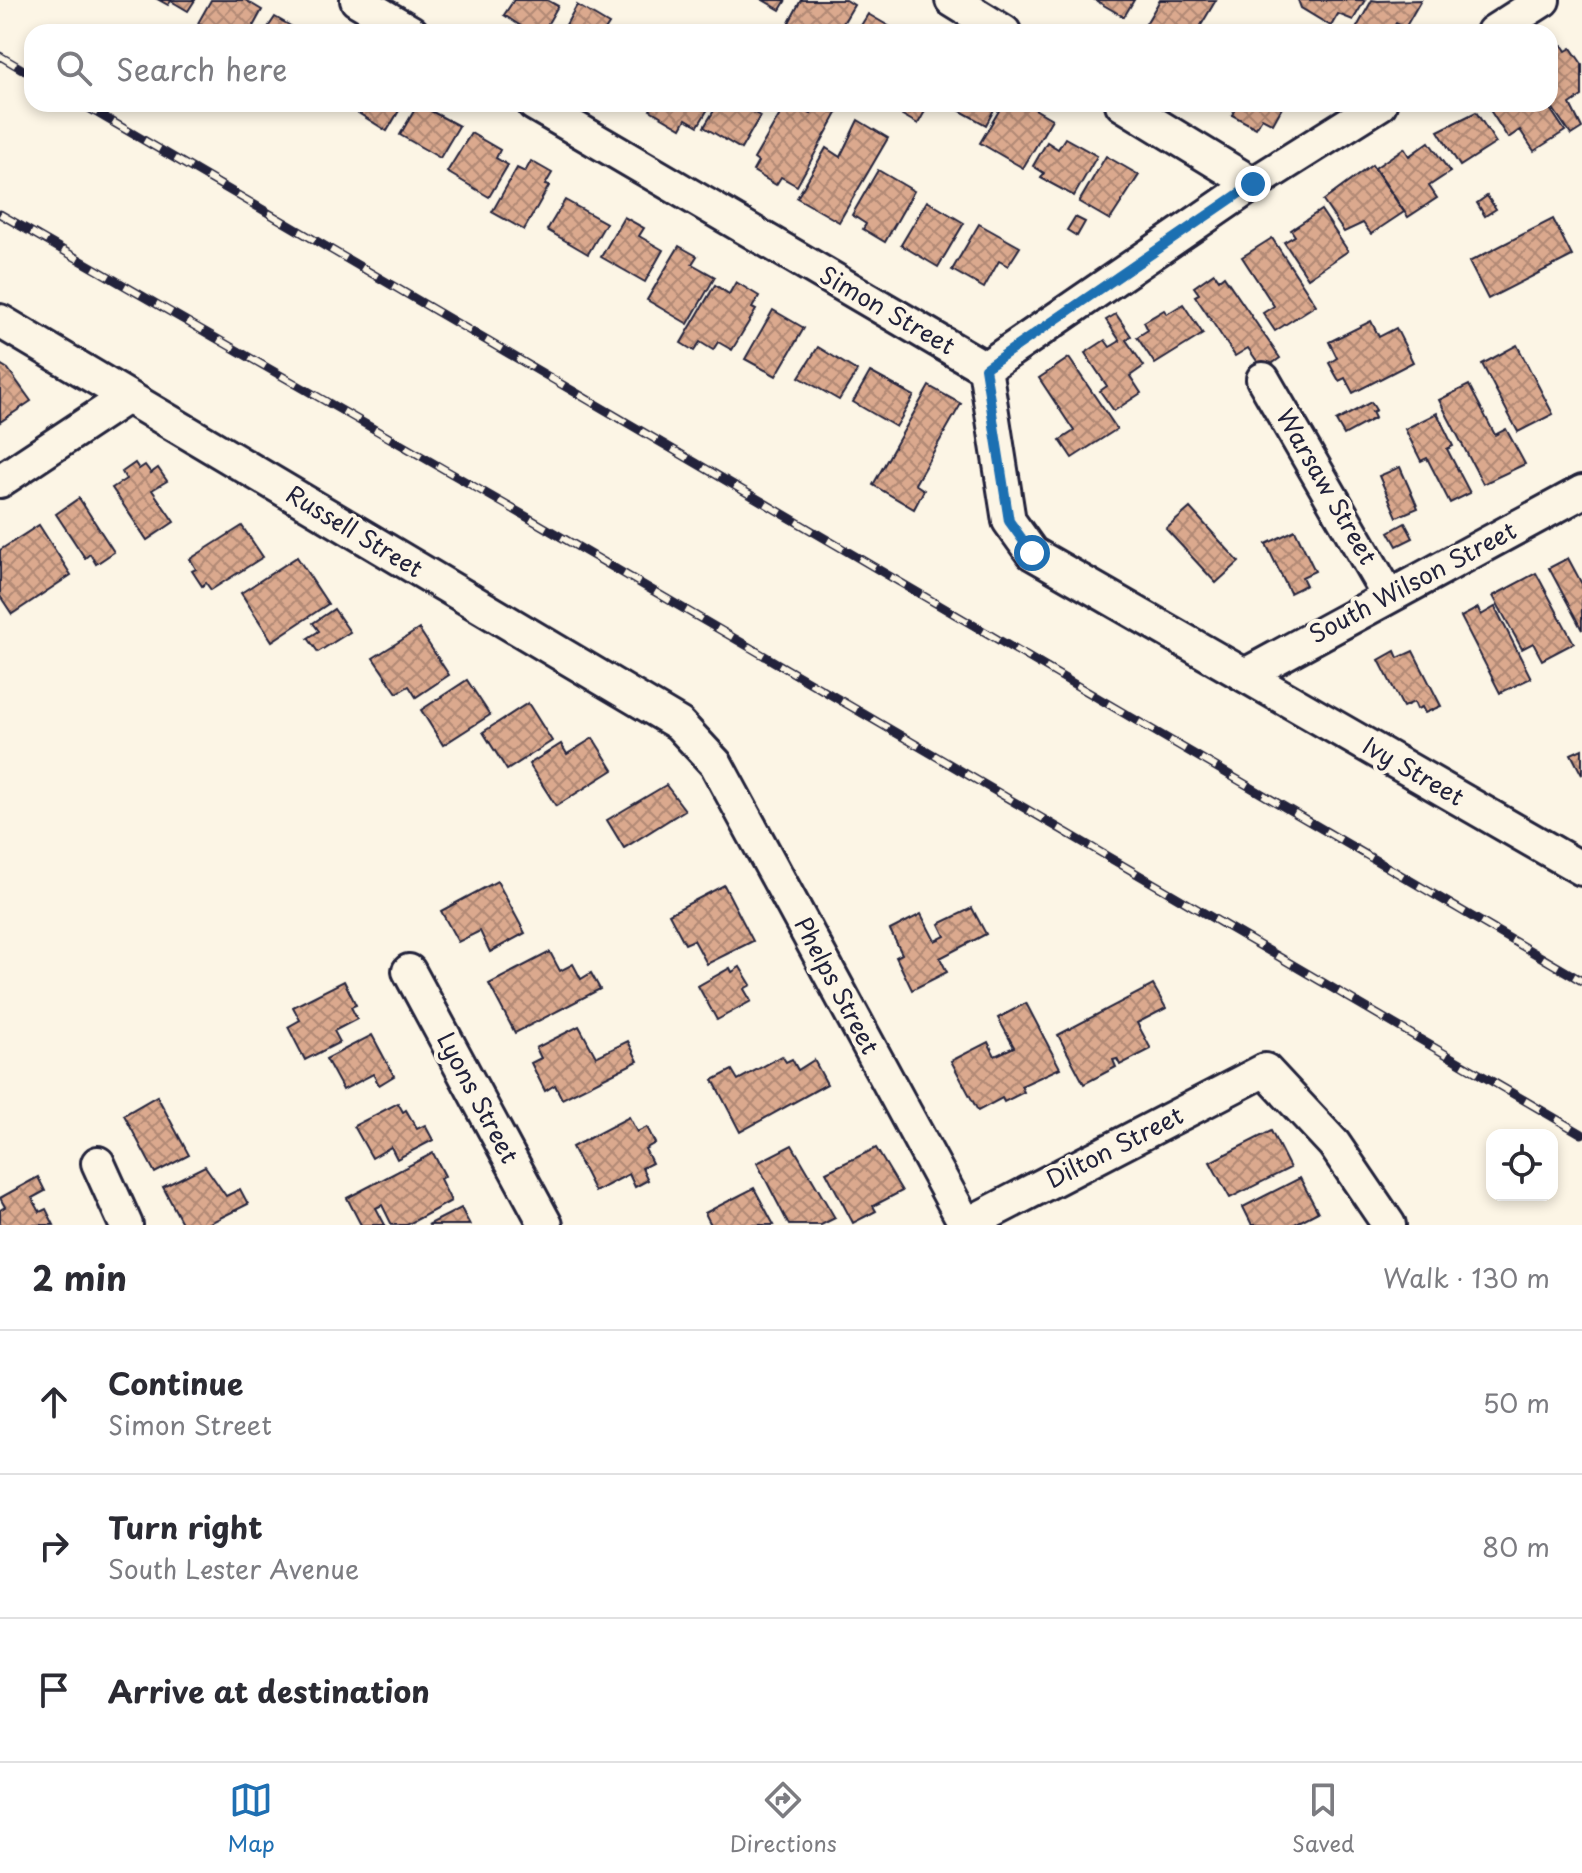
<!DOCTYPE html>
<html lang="en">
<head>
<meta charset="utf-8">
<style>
  body { margin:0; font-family:"Playpen Sans",sans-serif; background:#f2f2f3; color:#2b2b33 }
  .controls { position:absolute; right:24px; bottom:24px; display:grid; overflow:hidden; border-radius:16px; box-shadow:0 4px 12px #0003 }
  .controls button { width:72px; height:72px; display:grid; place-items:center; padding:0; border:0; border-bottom:2px solid #e1e1e2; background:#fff; color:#2b2b33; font:40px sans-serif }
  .stop { position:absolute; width:24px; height:24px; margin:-18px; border:6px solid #1f6fb2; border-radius:50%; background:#fff }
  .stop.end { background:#1f6fb2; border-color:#fff; box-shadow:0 2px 8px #0008 }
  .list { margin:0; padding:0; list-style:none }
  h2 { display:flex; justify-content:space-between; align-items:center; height:104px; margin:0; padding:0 32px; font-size:34px }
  h2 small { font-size:26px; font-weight:400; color:#7c7c81 }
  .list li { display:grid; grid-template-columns:52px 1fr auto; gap:24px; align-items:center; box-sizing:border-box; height:144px; padding:0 32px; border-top:2px solid #e1e1e2 }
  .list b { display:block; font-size:30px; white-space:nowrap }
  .list p { margin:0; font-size:26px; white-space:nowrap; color:#7c7c81 }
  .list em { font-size:26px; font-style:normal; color:#7c7c81 }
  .icon { flex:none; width:44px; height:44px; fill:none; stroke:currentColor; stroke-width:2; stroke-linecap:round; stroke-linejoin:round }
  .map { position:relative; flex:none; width:1582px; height:1225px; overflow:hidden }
  .search { position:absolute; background:#fff; box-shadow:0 4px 12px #0003; left:24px; right:24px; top:24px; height:88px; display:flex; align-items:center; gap:20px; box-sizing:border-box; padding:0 28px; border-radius:24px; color:#7c7c81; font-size:30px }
  .sheet { height:536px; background:#fff }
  nav { display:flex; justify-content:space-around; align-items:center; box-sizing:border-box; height:112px; border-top:2px solid #e1e1e2; background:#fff; font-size:22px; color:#7c7c81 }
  nav a { display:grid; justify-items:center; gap:4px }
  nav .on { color:#1f6fb2 }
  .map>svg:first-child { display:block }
  .building { fill:url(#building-cross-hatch); stroke:#22223b; stroke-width:2 }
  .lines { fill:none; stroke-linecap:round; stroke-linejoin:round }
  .minor-casing { stroke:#22223b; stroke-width:38 }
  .minor { stroke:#fcf5e5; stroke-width:32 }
  .rail-casing { stroke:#22223b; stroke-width:9 }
  .rail { stroke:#fcf5e5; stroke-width:6; stroke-dasharray:18; stroke-linecap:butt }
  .route { stroke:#1f6fb2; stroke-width:10 }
  .labels { text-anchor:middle; stroke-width:8; stroke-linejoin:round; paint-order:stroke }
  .street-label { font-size:24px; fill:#22223b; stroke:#fcf5e5 }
</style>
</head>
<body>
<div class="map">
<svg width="1582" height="1225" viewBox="0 0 1582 1225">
  <defs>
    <pattern id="building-cross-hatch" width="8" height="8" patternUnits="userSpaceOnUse" patternTransform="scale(2)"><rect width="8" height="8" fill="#dba98e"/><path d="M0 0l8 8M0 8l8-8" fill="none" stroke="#b18975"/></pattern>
  </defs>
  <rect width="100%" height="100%" fill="#fcf5e5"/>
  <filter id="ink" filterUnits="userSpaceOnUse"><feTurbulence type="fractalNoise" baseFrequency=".0125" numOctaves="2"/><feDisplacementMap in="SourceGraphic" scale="16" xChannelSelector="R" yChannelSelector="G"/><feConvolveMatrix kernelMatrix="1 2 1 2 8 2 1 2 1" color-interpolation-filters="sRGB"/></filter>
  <g filter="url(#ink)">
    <g class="building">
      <path d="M159,0h36l-7,11 -17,-10 -3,4z"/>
      <path d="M211,0h34l17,10 -12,22h-36l-16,-9z"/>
      <path d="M514,0h33l11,6 -15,26h-13l-26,-17z"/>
      <path d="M763,0h23l-6,10z"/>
      <path d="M801,0h45l8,5 -16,27h-54z"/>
      <path d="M1095,0h39l-10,17z"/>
      <path d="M1160,0h56l-19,32h-56z"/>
      <path d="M1298,0h67l-12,20 -15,-6 -7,12 -30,-18z"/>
      <path d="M1372,0l6,1 43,-1 -16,28 -9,-5 -5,9h-30l-5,-3z"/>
      <path d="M577,5l32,19 -5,8h-42z"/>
      <path d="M868,14l31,18h-42z"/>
      <path d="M275,17l26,15h-36z"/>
      <path d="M1562,45l4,6 5,-3 11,16v32l-12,8 12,24 -11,7 -21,-31v-8l6,-4 -6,-10v-30z"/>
      <path d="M344,104h59l-16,27z"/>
      <path d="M418,104l41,22 -19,32 -40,-23z"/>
      <path d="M654,104h57l-13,22 -12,-7 -5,9 -31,-18z"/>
      <path d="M718,104h21l21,12 -19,33 -37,-22z"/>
      <path d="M786,104l25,10 6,-10h16l7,4 -43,78 -16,-9 -5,8 -23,-14 5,-9 -4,-3z"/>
      <path d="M883,104h46l-11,20z"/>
      <path d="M948,104h49l-11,21z"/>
      <path d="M1003,104h23l26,15 -29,49 -43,-25z"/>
      <path d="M1237,104h47l-11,20 -11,-6 -6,10 -24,-13z"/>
      <path d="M1486,104h61l18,27 -31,20 -14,-21 -12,8z"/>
      <path d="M1476,112l20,31 -36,23 -22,-35z"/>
      <path d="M858,120l30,18 -49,84 -42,-24 29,-50 14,9z"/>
      <path d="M471,133l29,17 -4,8 12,7 -19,32 -42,-25z"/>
      <path d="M1065,138l32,18 -23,40 -33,-18 3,-5 -11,-7 14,-24 11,7z"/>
      <path d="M1429,142l21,30 -21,14 8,12 -29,19 -33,-49 29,-20 5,8z"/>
      <path d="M1106,156l33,19 -29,45 -31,-18z"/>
      <path d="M531,161l21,12 -7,12 4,1 -25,44 -32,-18 25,-44 8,4z"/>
      <path d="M1372,165l32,47 -33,22 -8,-11 -19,9 -21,-31z"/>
      <path d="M878,170l36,21 -29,51 -22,-13 3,-5 -14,-9z"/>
      <path d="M1487,196l9,13 -11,7 -8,-13z"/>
      <path d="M565,200l41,23 -18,31 -41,-24z"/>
      <path d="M927,201l37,22 -26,44 -37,-22z"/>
      <path d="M1321,210l27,41 -40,27 -24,-36 11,-6 -4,-6z"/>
      <path d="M624,217l20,11 -5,8 24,14 -18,32 -44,-25z"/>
      <path d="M1075,217l10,5 -8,14 -10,-6z"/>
      <path d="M1553,219l19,37 -84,43 -19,-37z"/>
      <path d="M979,224l41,23 -12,19 -9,-5 -15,27 -32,-18z"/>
      <path d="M1272,238l44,67 -41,26 -12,-18 11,-7 -32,-49z"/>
      <path d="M679,246l18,10 -5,8 23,13 -27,47 -41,-24z"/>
      <path d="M1214,273l5,7 5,-4 56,82 -17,12 -15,-22 -13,8 -40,-60 4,-2 -5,-7z"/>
      <path d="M736,282l23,14 -7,12 4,2 -24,40 -14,-8 -5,8 -13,-8 -6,9 -13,-8 34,-58 14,9z"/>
      <path d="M1183,304l20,30 -48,30 -18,-27 11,-7 -4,-8 20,-12 3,4z"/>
      <path d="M773,310l31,18 -28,48 -31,-17z"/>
      <path d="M1116,314l15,22 -5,4 18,26 -14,10 11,17 -27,18 -14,-20 7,-5 -22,-33 20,-13 5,7 10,-6 -14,-21z"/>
      <path d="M1371,321l8,16 17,-9 17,34 -60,31 -8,-15 -6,3 -10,-18 8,-5 -8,-16z"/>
      <path d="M1517,345l36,69 -35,18 -36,-68z"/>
      <path d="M818,347l39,24 -18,29 -40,-23z"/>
      <path d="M1069,358l48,71 -45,29 -12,-18 14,-9 -35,-53z"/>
      <path d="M0,364l8,5 23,32 -31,21z"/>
      <path d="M870,372l44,24 -18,31 -43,-25z"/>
      <path d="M1469,385l26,50 11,-6 19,35 -42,20 -44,-84z"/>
      <path d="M929,386l32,18 -46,80 9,6 -10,19 -41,-24z"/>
      <path d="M1371,402l5,8 -4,2 3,6 -31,17 -8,-14z"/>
      <path d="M1437,413l16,33 -6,3 23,44 -20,10 -23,-45 -6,3 -16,-32z"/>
      <path d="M135,463l4,6 6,-4 6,8 7,-5 9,13 -15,9 22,32 -27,18 -35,-52 14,-9 -4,-7z"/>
      <path d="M1400,467l18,41 -21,9 -18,-41z"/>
      <path d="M79,498l35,54 -18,12 -6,-10 -5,4 -29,-44z"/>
      <path d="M1190,508l49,54 -23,21 -50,-54z"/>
      <path d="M1405,523l8,15 -16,8 -8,-14z"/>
      <path d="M39,525l32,50 -59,39 -12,-18v-46z"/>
      <path d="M242,526l21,31 -52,33 -5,-7 -4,3 -10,-15 4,-2 -6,-10z"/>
      <path d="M1295,530l20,41 -13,6 4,8 -16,8 -24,-49z"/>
      <path d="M297,557l31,47 -56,37 -31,-48z"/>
      <path d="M1568,558l14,26v46l-33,-62z"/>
      <path d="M1536,573l38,70 -32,17 -9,-17 -11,6 -29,-53z"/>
      <path d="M1495,607l36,71 -31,15 -39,-76 17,-9 3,7z"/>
      <path d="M334,609l16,23 -32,20 -10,-14 11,-7 -6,-8z"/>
      <path d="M419,629l30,46 -33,22 -7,-11 -12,7 -24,-35z"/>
      <path d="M1395,651l3,7 15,-7 28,55 -16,7 -3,-6 -5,2 -3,-7 -11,5 -24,-47z"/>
      <path d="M467,680l23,35 -47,30 -22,-35z"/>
      <path d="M528,703l24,38 -45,29 -24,-38z"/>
      <path d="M593,738l20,32 -57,36 -27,-42 32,-20 6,10z"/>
      <path d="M1582,749v26l-11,-21z"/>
      <path d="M666,785l19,25 -61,38 -17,-28z"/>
      <path d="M497,881l28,52 -35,19 -10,-21 -22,11 -17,-31z"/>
      <path d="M724,885l29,56 -46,23 -13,-24 -9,4 -16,-30z"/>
      <path d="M972,908l14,26 -46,24 7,14 -35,18 -16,-33 6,-3 -12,-24 31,-16 14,27 10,-5 -6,-12z"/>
      <path d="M550,952l10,19 13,-7 8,15 10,-6 9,16 -85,44 -26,-49z"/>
      <path d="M740,967l11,18 -7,4 7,12 -34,19 -19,-34 32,-18 2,4z"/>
      <path d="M344,981l12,24 -5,2 6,12 -23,12 6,11 -35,18 -17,-33 12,-7 -7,-13z"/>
      <path d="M1153,985l13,23 -29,15 14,26 -31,16 -3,-6 -4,1 3,7 -32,17 -26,-49z"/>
      <path d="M1026,1003l34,65 -39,18 3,6 -20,10 -2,-4 -24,13 -27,-50 37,-19 7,14 19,-9 -16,-29z"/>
      <path d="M579,1026l17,31 32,-16 10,20 -76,38 -7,-14 -10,6 -14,-28 10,-5 -5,-10z"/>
      <path d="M372,1035l22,41 -15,9 -6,-11 -30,16 -17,-31z"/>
      <path d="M782,1056l4,6 6,-3 6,11 16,-10 13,24 -87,48 -27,-52 19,-10 6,10z"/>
      <path d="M157,1096l32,59 -34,18 -31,-58z"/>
      <path d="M398,1103l5,9 3,-2 11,19 8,-4 8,15 -36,19 -6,-12 -19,11 -18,-32z"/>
      <path d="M629,1117l8,15 10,-5 8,16 -10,6 7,14 -10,5 6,12 -13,7 -6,-13 -34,18 -23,-45z"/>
      <path d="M1271,1131l19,37 -60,30 -20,-36z"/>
      <path d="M792,1145l43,73 -14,7h-32l-32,-62z"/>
      <path d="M876,1148l26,43 -29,15 3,5 -23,12 -27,-51z"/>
      <path d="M433,1153l12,23 -5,3 11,22 -44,24h-15l-10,-20 -6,3 9,17h-24l-14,-27z"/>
      <path d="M205,1166l21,30 14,-7 8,15 -42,21h-23l-20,-38z"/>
      <path d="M38,1177l7,14 -13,7 8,14 6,-3 8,16h-54v-15l5,-3 -5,-9z"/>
      <path d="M1300,1178l18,34 -25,13h-41l-9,-18z"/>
      <path d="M754,1188l20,37h-63l-6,-12z"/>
      <path d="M461,1208l9,17h-42z"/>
    </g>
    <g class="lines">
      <g class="minor-casing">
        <g id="minor">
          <path d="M357,0l54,32"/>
          <path d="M952,0l52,32"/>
          <path d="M1493,32l50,-32"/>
          <path d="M534,104l451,264"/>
          <path d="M1122,104l131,80"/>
          <path d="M0,321l679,403 37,40 250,461"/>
          <path d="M985,368l24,153 23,32 550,316"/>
          <path d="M985,368l268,-184 127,-80"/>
          <path d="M1263,379l125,216"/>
          <path d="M0,481l127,-84"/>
          <path d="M1245,675l337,-183"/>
          <path d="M409,971l137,254"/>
          <path d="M98,1163l28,62"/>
          <path d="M966,1225l299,-155 69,74 55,81"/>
        </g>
      </g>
      <use href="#minor" class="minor"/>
      <g class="rail-casing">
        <g id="rail">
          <path d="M0,56l32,19"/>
          <path d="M82,104l1500,877"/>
          <path d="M0,214l527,303 1055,617"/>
        </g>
      </g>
      <use href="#rail" class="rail"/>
    </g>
  </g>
  <g class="lines" filter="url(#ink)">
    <path class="route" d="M1032,553l-23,-32 -24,-153 268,-184"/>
  </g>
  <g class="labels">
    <g class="street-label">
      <text transform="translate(887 311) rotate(30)" y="8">Simon Street</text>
      <text transform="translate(1326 487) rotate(60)" y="8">Warsaw Street</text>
      <text transform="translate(354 532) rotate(31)" y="8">Russell Street</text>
      <text transform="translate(1413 583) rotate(-28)" y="8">South Wilson Street</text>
      <text transform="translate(1413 772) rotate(30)" y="8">Ivy Street</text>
      <text transform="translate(836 986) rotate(62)" y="8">Phelps Street</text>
      <text transform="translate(477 1098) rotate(62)" y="8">Lyons Street</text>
      <text transform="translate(1115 1148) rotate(-27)" y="8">Dilton Street</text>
    </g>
  </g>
</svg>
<div class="controls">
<button><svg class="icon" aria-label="locate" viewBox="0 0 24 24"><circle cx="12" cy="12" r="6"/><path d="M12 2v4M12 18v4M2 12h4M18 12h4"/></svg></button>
</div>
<div class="stop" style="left:1032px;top:553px"></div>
<div class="stop end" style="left:1253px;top:184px"></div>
<div class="search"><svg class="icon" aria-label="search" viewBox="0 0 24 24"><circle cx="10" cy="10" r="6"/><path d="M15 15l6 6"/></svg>Search here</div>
</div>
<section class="sheet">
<h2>2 min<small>Walk · 130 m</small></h2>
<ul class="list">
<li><svg class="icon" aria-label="ahead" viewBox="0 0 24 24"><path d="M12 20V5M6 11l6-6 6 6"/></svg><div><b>Continue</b><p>Simon Street</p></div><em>50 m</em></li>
<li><svg class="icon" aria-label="right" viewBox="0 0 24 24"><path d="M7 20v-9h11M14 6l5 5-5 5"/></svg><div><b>Turn right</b><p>South Lester Avenue</p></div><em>80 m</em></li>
<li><svg class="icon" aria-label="arrive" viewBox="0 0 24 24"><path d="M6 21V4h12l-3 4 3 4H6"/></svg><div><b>Arrive at destination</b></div></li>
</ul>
</section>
<nav>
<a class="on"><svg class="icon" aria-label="map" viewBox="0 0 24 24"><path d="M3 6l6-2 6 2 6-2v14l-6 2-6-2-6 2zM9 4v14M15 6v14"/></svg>Map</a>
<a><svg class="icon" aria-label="directions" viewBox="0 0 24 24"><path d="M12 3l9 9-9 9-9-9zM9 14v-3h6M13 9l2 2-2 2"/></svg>Directions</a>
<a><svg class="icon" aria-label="saved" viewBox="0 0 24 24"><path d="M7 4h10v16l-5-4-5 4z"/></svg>Saved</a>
</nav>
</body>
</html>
